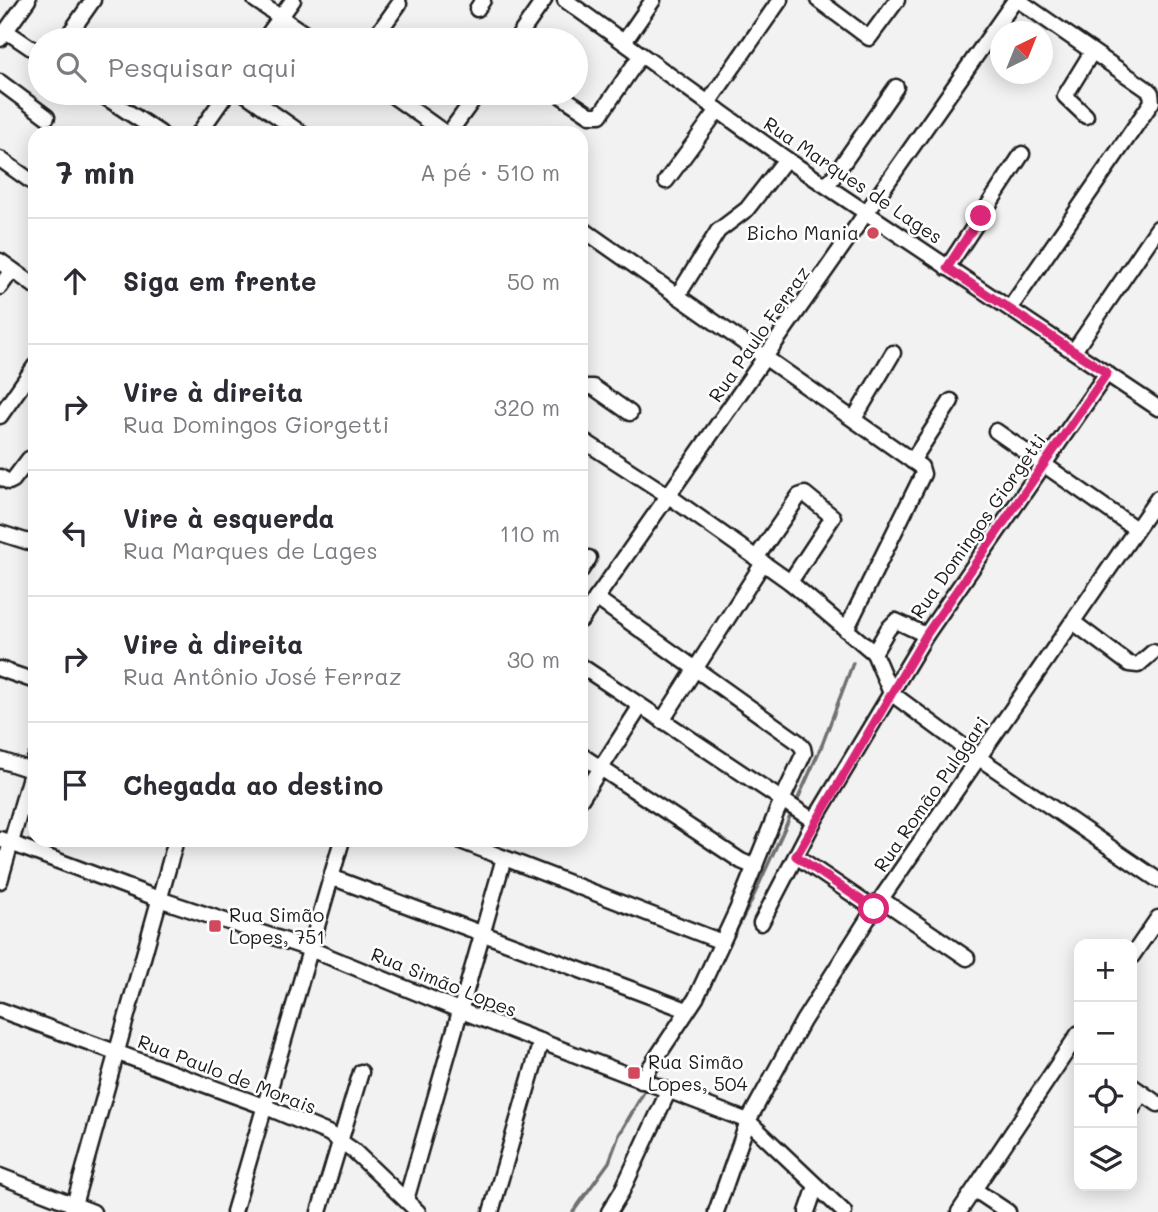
<!DOCTYPE html>
<html lang="pt">
<head>
<meta charset="utf-8">
<style>
  body { margin:0; font-family:Mali,sans-serif; background:#f2f2f3; color:#2b2b33 }
  .controls { position:absolute; right:21px; bottom:21px; display:grid; overflow:hidden; border-radius:14px; box-shadow:0 4px 18px #0003 }
  .controls button { width:63px; height:63px; display:grid; place-items:center; padding:0; border:0; border-bottom:2px solid #e1e1e2; background:#fff; color:#2b2b33; font:35px sans-serif }
  .compass { position:absolute; left:990px; top:21px; width:63px; height:63px; border-radius:50%; background:#fff; box-shadow:0 4px 18px #0003; rotate:43deg }
  .stop { position:absolute; width:21px; height:21px; margin:-16px; border:5px solid #db2777; border-radius:50%; background:#fff }
  .stop.end { background:#db2777; border-color:#fff; box-shadow:0 2px 7px #0008 }
  .list { margin:0; padding:0; list-style:none }
  h2 { display:flex; justify-content:space-between; align-items:center; height:91px; margin:0; padding:0 28px; font-size:30px }
  h2 small { font-size:23px; font-weight:400; color:#7c7c81 }
  .list li { display:grid; grid-template-columns:46px 1fr auto; gap:21px; align-items:center; box-sizing:border-box; height:126px; padding:0 28px; border-top:2px solid #e1e1e2 }
  .list b { display:block; font-size:26px; white-space:nowrap }
  .list p { margin:0; font-size:23px; white-space:nowrap; color:#7c7c81 }
  .list em { font-size:23px; font-style:normal; color:#7c7c81 }
  .icon { flex:none; width:38px; height:38px; fill:none; stroke:currentColor; stroke-width:2; stroke-linecap:round; stroke-linejoin:round }
  .map { position:relative; flex:none; width:1158px; height:1212px; overflow:hidden }
  .search { position:absolute; background:#fff; box-shadow:0 4px 18px #0003; left:28px; top:28px; width:560px; height:77px; display:flex; align-items:center; gap:18px; box-sizing:border-box; padding:0 24px; border-radius:38px; color:#7c7c81; font-size:26px }
  .panel { position:absolute; background:#fff; box-shadow:0 4px 18px #0003; left:28px; top:126px; width:560px; height:721px; border-radius:21px }
  .map>svg:first-child { display:block }
  .lines { fill:none; stroke-linecap:round; stroke-linejoin:round }
  .stream { stroke:#707070; stroke-width:3.5 }
  .minor-casing { stroke:#1c1c1c; stroke-width:19 }
  .minor { stroke:#fff; stroke-width:14 }
  .route { stroke:#db2777; stroke-width:9 }
  .poi-dot { fill:#d1495b; stroke:#fff; stroke-width:2.5 }
  .labels { text-anchor:middle; stroke-width:5; stroke-linejoin:round; paint-order:stroke }
  .street-label { font-size:19px; fill:#1c1c1c; stroke:#fff }
  .poi-label { font-size:19px; fill:#1c1c1c; stroke:#fff; text-anchor:start }
</style>
</head>
<body>
<div class="map">
<svg width="1158" height="1212" viewBox="0 0 1158 1212">
  <rect width="100%" height="100%" fill="#f2f2f2"/>
  <filter id="ink" filterUnits="userSpaceOnUse"><feTurbulence type="fractalNoise" baseFrequency=".0143" numOctaves="2"/><feDisplacementMap in="SourceGraphic" scale="14" xChannelSelector="R" yChannelSelector="G"/><feConvolveMatrix kernelMatrix="1 2 1 2 8 2 1 2 1" color-interpolation-filters="sRGB"/></filter>
  <g filter="url(#ink)">
    <g class="lines">
      <g class="stream">
        <path d="M796,803l26,-58 31,-82"/>
        <path d="M727,948l22,-42 44,-96"/>
        <path d="M652,1078l32,-49"/>
        <path d="M573,1212l36,-50 10,-27 29,-50"/>
      </g>
      <g class="minor-casing">
        <g id="minor">
          <path d="M255,0l59,40"/>
          <path d="M565,0l221,159 372,249"/>
          <path d="M818,0l51,38 28,-38"/>
          <path d="M477,9l6,-9"/>
          <path d="M6,31l34,23"/>
          <path d="M0,39l28,-39"/>
          <path d="M65,40l28,-40"/>
          <path d="M264,40l29,-40"/>
          <path d="M373,40l26,-36"/>
          <path d="M516,40l28,-40"/>
          <path d="M624,42l29,-42"/>
          <path d="M0,82l47,35"/>
          <path d="M99,93l61,40"/>
          <path d="M244,93l57,40"/>
          <path d="M389,93l56,40"/>
          <path d="M557,93l33,22h10l41,-60"/>
          <path d="M708,103l72,-103"/>
          <path d="M1086,116l-21,-20 27,-44"/>
          <path d="M199,133l28,-40"/>
          <path d="M449,133l29,-40"/>
          <path d="M0,159l35,25"/>
          <path d="M666,181l52,-71"/>
          <path d="M827,186l69,-99"/>
          <path d="M581,228l340,239 2,7 -77,156"/>
          <path d="M0,261l35,25"/>
          <path d="M947,268l75,-114"/>
          <path d="M0,287l12,-17"/>
          <path d="M678,295l40,-64 29,-22 39,-50"/>
          <path d="M1010,308l142,-206 -1,-9 -3,-3 -130,-90"/>
          <path d="M1074,351l84,-123"/>
          <path d="M581,394l5,-7h7l37,26"/>
          <path d="M0,416l35,-50"/>
          <path d="M854,419l39,-66"/>
          <path d="M996,431l140,98"/>
          <path d="M581,439l88,57 121,86 84,71"/>
          <path d="M912,461l39,-60"/>
          <path d="M0,477l9,5 4,-2 16,-21"/>
          <path d="M0,533l35,11"/>
          <path d="M756,558l43,-62 6,-2 28,23 -43,65"/>
          <path d="M581,570l8,-12"/>
          <path d="M596,598l202,144 5,6 1,5 -27,58 -40,99 -41,88 -55,83"/>
          <path d="M581,620l434,-620"/>
          <path d="M1073,622l56,42 9,1 15,-13"/>
          <path d="M874,653l17,40 88,65 179,122"/>
          <path d="M874,653l14,-24 8,-8 30,14"/>
          <path d="M581,666l233,155"/>
          <path d="M0,669l35,12"/>
          <path d="M662,721l101,-158"/>
          <path d="M581,755l160,106 14,6"/>
          <path d="M0,760l31,10"/>
          <path d="M581,799l59,-92"/>
          <path d="M0,839l159,60 151,50 149,61 289,111 96,91"/>
          <path d="M458,840l264,102"/>
          <path d="M796,856l78,53"/>
          <path d="M331,877l356,133"/>
          <path d="M0,881l35,-122"/>
          <path d="M881,899l86,59"/>
          <path d="M761,923l53,-102 112,-186 181,-262"/>
          <path d="M1132,956l26,-38"/>
          <path d="M0,1010l266,97 62,26 25,17 65,62"/>
          <path d="M1132,1086l26,18"/>
          <path d="M1132,1109l10,-16"/>
          <path d="M0,1176l93,36"/>
          <path d="M975,1190l33,22"/>
          <path d="M406,1200l98,-342"/>
          <path d="M72,1212l104,-372"/>
          <path d="M234,1212l108,-372"/>
          <path d="M319,1212l42,-140"/>
          <path d="M491,1212l50,-171"/>
          <path d="M609,1212l13,-21 46,-99"/>
          <path d="M716,1212l32,-91 55,-100 71,-112 284,-411"/>
          <path d="M807,1212l9,-26"/>
          <path d="M959,1212l120,-179"/>
        </g>
      </g>
      <use href="#minor" class="minor"/>
    </g>
  </g>
  <g class="lines" filter="url(#ink)">
    <path class="route" d="M874,909l-78,-53 130,-221 181,-262 -160,-105 34,-52"/>
  </g>
  <g class="poi-dot">
    <circle cx="873" cy="233" r="7"/>
    <rect x="208" y="919" width="14" height="14" rx="3.5"/>
    <rect x="627" y="1066" width="14" height="14" rx="3.5"/>
  </g>
  <g class="labels">
    <g class="street-label">
      <text transform="translate(853 180) rotate(34)" y="7">Rua Marques de Lages</text>
      <text transform="translate(759 334) rotate(-55)" y="7">Rua Paulo Ferraz</text>
      <text transform="translate(978 526) rotate(-55)" y="7">Rua Domingos Giorgetti</text>
      <text transform="translate(931 794) rotate(-55)" y="7">Rua Romão Pulggari</text>
      <text transform="translate(444 982) rotate(22)" y="7">Rua Simão Lopes</text>
      <text transform="translate(227 1074) rotate(21)" y="7">Rua Paulo de Morais</text>
    </g>
    <g class="poi-label">
      <text x="859" y="240" text-anchor="end">Bicho Mania</text>
      <text x="229" y="922">Rua Simão<tspan x="229" dy="22">Lopes, 751</tspan></text>
      <text x="648" y="1069">Rua Simão<tspan x="648" dy="22">Lopes, 504</tspan></text>
    </g>
  </g>
</svg>
<div class="controls">
<button>+</button>
<button>−</button>
<button><svg class="icon" aria-label="locate" viewBox="0 0 24 24"><circle cx="12" cy="12" r="6"/><path d="M12 2v4M12 18v4M2 12h4M18 12h4"/></svg></button>
<button><svg class="icon" aria-label="layers" viewBox="0 0 24 24"><path d="M12 4l9 5-9 5-9-5zM3 14l9 5 9-5"/></svg></button>
</div>
<svg class="compass" viewBox="-18 -18 36 36"><path d="M0-13l5 13h-10z" fill="#e53935"/><path d="M0 13l5-13h-10z" fill="#7c7c81"/></svg>
<div class="stop" style="left:874px;top:909px"></div>
<div class="stop end" style="left:981px;top:216px"></div>
<div class="search"><svg class="icon" aria-label="search" viewBox="0 0 24 24"><circle cx="10" cy="10" r="6"/><path d="M15 15l6 6"/></svg>Pesquisar aqui</div>
<section class="panel">
<h2>7 min<small>A pé · 510 m</small></h2>
<ul class="list">
<li><svg class="icon" aria-label="ahead" viewBox="0 0 24 24"><path d="M12 20V5M6 11l6-6 6 6"/></svg><div><b>Siga em frente</b></div><em>50 m</em></li>
<li><svg class="icon" aria-label="right" viewBox="0 0 24 24"><path d="M7 20v-9h11M14 6l5 5-5 5"/></svg><div><b>Vire à direita</b><p>Rua Domingos Giorgetti</p></div><em>320 m</em></li>
<li><svg class="icon" aria-label="left" viewBox="0 0 24 24"><path d="M17 20v-9H6M10 6l-5 5 5 5"/></svg><div><b>Vire à esquerda</b><p>Rua Marques de Lages</p></div><em>110 m</em></li>
<li><svg class="icon" aria-label="right" viewBox="0 0 24 24"><path d="M7 20v-9h11M14 6l5 5-5 5"/></svg><div><b>Vire à direita</b><p>Rua Antônio José Ferraz</p></div><em>30 m</em></li>
<li><svg class="icon" aria-label="arrive" viewBox="0 0 24 24"><path d="M6 21V4h12l-3 4 3 4H6"/></svg><div><b>Chegada ao destino</b></div></li>
</ul>
</section>
</div>
</body>
</html>
